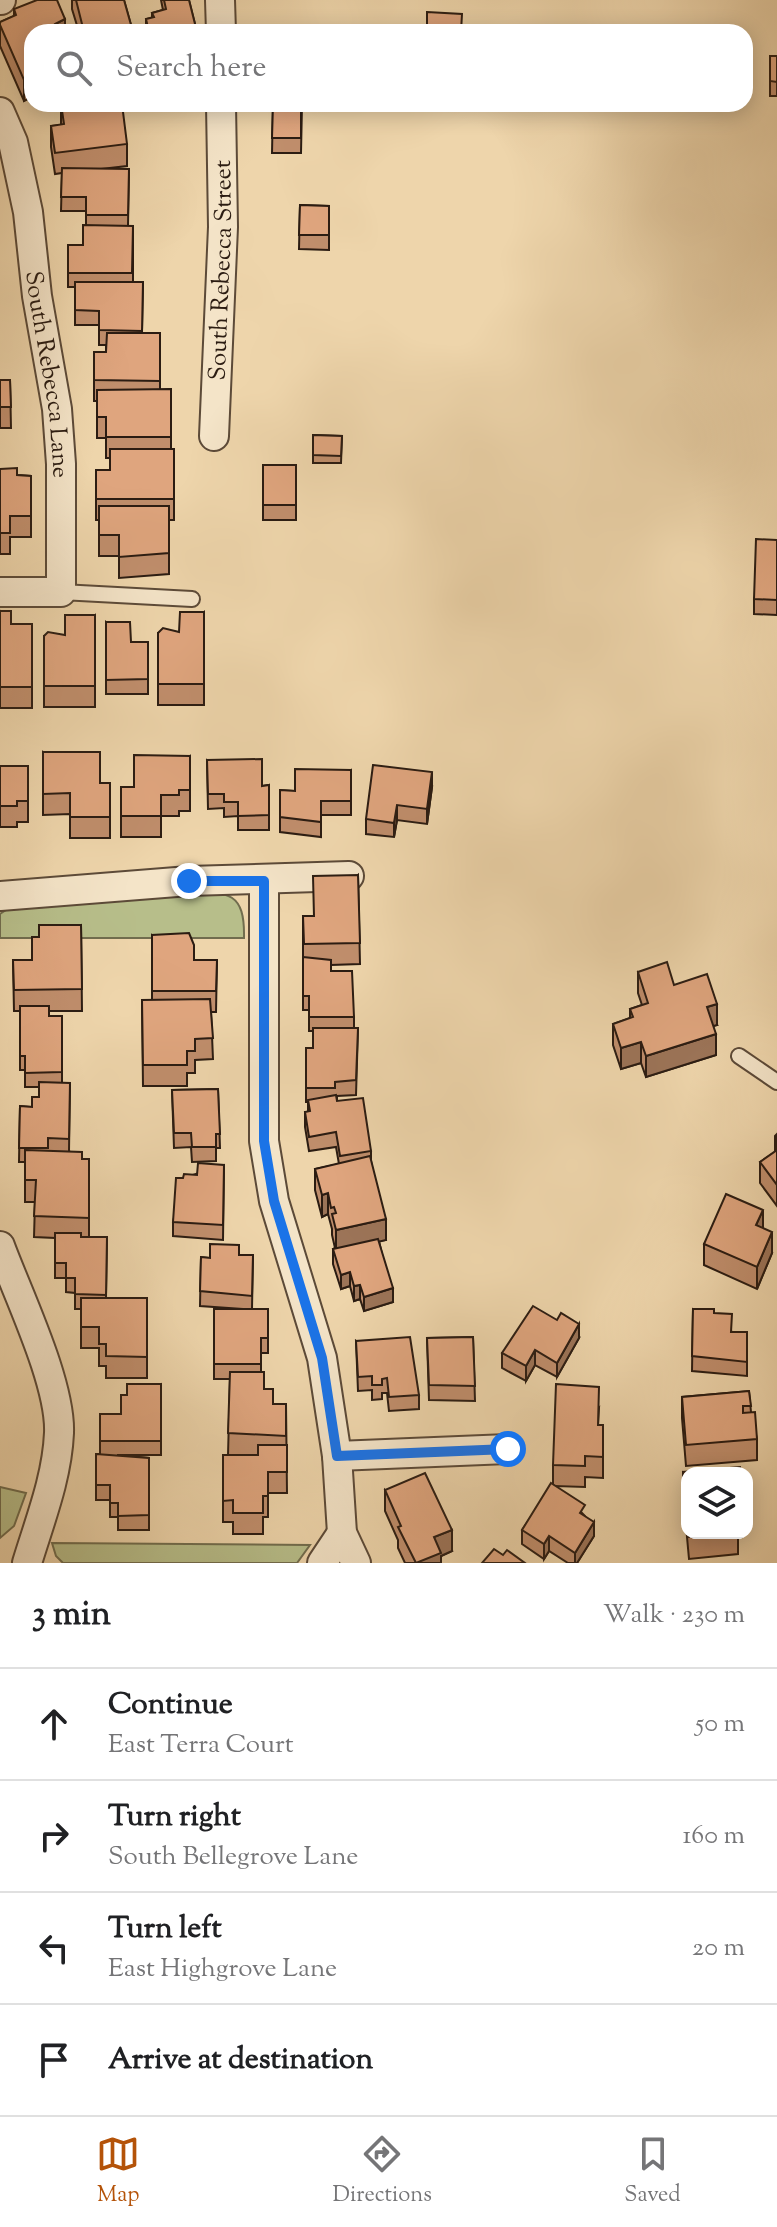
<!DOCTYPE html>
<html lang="en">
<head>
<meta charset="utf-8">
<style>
  body { margin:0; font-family:"Sorts Mill Goudy",serif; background:#f6f6f6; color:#202124 }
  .controls { position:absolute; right:24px; bottom:24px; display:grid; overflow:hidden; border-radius:16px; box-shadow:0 4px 20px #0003 }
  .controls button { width:72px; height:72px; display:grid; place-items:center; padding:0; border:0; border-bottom:2px solid #e0e0e0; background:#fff; color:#202124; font:40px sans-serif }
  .stop { position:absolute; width:24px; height:24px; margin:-18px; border:6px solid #1a73e8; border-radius:50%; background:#fff }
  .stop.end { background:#1a73e8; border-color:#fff; box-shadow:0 2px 8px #0008 }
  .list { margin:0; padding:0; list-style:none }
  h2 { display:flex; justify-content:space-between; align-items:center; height:104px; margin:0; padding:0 32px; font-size:34px }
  h2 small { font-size:26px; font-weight:400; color:#757577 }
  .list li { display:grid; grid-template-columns:52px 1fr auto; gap:24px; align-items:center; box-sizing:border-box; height:112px; padding:0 32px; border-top:2px solid #e0e0e0 }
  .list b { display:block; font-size:30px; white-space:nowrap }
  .list p { margin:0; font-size:26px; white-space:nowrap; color:#757577 }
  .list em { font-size:26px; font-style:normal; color:#757577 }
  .icon { flex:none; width:44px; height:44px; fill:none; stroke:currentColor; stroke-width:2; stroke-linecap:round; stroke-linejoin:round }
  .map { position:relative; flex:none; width:777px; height:1563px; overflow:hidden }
  .search { position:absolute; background:#fff; box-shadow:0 4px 20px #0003; left:24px; right:24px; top:24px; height:88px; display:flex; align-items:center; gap:20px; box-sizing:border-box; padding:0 28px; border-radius:24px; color:#757577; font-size:30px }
  .sheet { height:552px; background:#fff }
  nav { display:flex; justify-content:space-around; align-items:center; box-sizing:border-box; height:112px; border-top:2px solid #e0e0e0; background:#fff; font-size:22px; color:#757577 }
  nav a { display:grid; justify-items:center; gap:4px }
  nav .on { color:#b45309 }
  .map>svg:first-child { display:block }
  .green { fill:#b7be8a; stroke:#716d4e; stroke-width:2 }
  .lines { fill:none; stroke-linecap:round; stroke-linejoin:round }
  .service-casing { stroke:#5c4a38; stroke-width:18 }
  .minor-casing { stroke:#5c4a38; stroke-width:32 }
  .service { stroke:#f4e4c8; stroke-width:14 }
  .minor { stroke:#f4e4c8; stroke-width:28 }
  .wall { fill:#c08e6c; stroke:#2b1c12; stroke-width:2 }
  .shaded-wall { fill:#9c7458; stroke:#2b1c12; stroke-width:2 }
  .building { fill:#dfa57e; stroke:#2b1c12; stroke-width:2 }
  .route { stroke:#1a73e8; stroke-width:10 }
  .labels { text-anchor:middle; stroke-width:6; stroke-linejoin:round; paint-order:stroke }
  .street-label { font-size:24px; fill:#2b1c12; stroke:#f4e4c8 }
</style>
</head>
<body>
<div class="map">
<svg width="777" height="1563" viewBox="0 0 777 1563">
  <rect width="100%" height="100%" fill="#eed5ab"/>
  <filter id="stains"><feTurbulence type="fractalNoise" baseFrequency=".0025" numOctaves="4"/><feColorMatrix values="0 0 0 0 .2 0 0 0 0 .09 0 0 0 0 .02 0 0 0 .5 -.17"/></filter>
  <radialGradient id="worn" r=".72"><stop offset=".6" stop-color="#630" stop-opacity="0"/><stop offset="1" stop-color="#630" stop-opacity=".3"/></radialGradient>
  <g class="green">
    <path d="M187,892c41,0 58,-1 57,46h-244v-24l6,-4z"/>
    <path d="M0,1487l26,6 -12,33 -14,12z"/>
    <path d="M52,1543l258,2 -13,18h-234l-7,-7z"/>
  </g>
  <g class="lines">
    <g class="service-casing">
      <g id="service">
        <path d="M61,592l131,7"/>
        <path d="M739,1056l38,26"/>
      </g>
    </g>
    <g class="minor-casing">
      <g id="minor">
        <path d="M0,0h1"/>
        <path d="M220,0l1,32"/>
        <path id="s1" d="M0,112l13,30 15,70 9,84 20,113 4,55v128h-61"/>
        <path id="s2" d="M214,436l9,-209 -2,-123"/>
        <path d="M264,881v260l10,60 48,157 15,98 5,77 14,30"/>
        <path d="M0,896l189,-15 160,-5"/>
        <path d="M0,1246c18,49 61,137 59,187 -2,45 -19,87 -32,130"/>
        <path d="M337,1456l171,-7"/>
        <path d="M322,1563l20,-30"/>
      </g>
    </g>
    <use href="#service" class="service"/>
    <use href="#minor" class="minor"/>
  </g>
  <g class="wall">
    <path d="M72,0h52l9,32h-54l-7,-23z"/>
    <path d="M161,0h28l8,32h-51v-13l6,-1v-5l11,-3z"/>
    <path d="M14,9l51,23h-33v65l-8,4 -24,-55v-24l14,-6z"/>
    <rect x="770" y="56" width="7" height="40"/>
    <path d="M61,104l66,40v22l-26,3h28l-1,57h5v56h10l-1,51h18v57l11,-1v60h3v71h-5v54l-50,4v-22h-20v-36h-3v-50h14v-12h-4v-20h-9v-37h-3v-49h12v-7h-7v-20h-24v-38h-7v-42h15l3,-20v-14h-25l1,-38 -7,1 -4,-27v-21l10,-1z"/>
    <path d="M273,104h29l-1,49h-29z"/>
    <path d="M300,205l29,1v44l-30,-1z"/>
    <path d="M0,380h10l1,48h-11z"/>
    <path d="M313,435l29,1 -1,27h-28z"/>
    <rect x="263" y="465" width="33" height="55"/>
    <path d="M0,469l17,6 14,1v61h-21v17h-10z"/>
    <path d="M777,540v75l-23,-1v-15z"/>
    <path d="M0,611l11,13h21v84h-32z"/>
    <path d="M204,612v93h-46v-72l21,-1z"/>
    <path d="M95,615v92h-51v-71l21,-1z"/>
    <path d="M106,622l25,20h17v52h-42z"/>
    <path d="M43,752l57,31h10v55h-40v-24l-27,1z"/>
    <path d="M190,756v55h-11v5h-18v21h-40v-50h13z"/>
    <path d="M207,760l55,26 7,-1v45h-31v-14l-14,1v-9l-16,1z"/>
    <path d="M0,766h28v56h-11v5h-17z"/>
    <path d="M351,770v45h-30v22l-41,-5v-42l15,1z"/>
    <path d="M432,787l-5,37 -30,-4 -3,17 -28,-3v-15z"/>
    <path d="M358,875l2,89 -29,1v6l23,46v11h4l-2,67 -19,1v5l34,50v10l15,79 -7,1 14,61 -29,9 -4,-12 -6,2 -4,-15 -9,3 -8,-25v-15l2,-1 -3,-13v-6l-4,-15 -6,3 -7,-27v-21l24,-5 -3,-17 -27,4 -4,-24v-15h3v-10h-2v-54h7v-17h-4v-21h-6v-94h11z"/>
    <path d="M81,925l1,86h-33v5h13v67h8l-1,68 13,8h7v78h18l-1,61h41v80h-41v-12h-7v-18h-18v-39h-6v-16l-9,-1v-14h-11v-40l-21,-1 1,-35h-10v-40h-6l1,-56 12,1 7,-10v-10h-14v-17h-5v-59h-6l-1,-51h19l7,-23z"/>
    <path d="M152,935l42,25h23l-1,52h-5l2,47 -18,1v13h-8v13h-44l-1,-86h10z"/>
    <path d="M638,972l36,13 43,40 -4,1 3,29 -70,22 -5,-14 -20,6 -8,-24v-21l17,-6v-9l12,-4 -4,-12z"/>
    <path d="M218,1089l2,59h-4v13l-24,1 -1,-15 -17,1 -2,-58z"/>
    <path d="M777,1134v72l-17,-23v-21l15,-10v-16z"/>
    <path d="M224,1165l-1,75 -50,-4v-14l10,-44z"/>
    <path d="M704,1244l68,9 -15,36 -53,-24z"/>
    <path d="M239,1255h14l-1,54h16v44h-7v19l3,17 9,15h13l1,89h-19v24h-5v17h-30v-12h-10v-67h5l2,-76h-16v-70h29l-43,-3 1,-49 9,1z"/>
    <path d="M693,1309l21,4 18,19h15v44l-55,-5z"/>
    <path d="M473,1337l2,64 -46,-1 -2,-62z"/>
    <path d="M579,1338l-22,39 -22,-12 -9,16 -24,-13v-15z"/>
    <path d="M356,1341l63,54v14l-30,2 -2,-18h-5v6l-10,1v-10l-14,1z"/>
    <path d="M161,1384v71h-44l32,3v72h-31v-13h-8v-17h-14v-46h4v-40h21l6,-19z"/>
    <path d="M749,1391l2,21 6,27v21l-71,6 -4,-48v-21z"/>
    <path d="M599,1408l-1,17h5v53l-18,-1v10l-29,-1 29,30 9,20 -17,27h-9l-19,-12 -5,8 -22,-15v-14l31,-46v-19z"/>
    <path d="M683,1472l4,1v60h51v21l-49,5 -6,-66z"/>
    <path d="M385,1490l67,61 -11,5v7h-36l-7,-15v-8l-13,-29z"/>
  </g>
  <g class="shaded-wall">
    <path d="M65,19v13h-10v-8z"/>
    <path d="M32,76v21l-8,4v-21z"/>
    <path d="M432,772v15l-5,37v-15z"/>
    <path d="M397,805v15l-3,17v-14z"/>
    <path d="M717,1004v21l-10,3v-21z"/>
    <path d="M716,1034v21l-70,22v-21z"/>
    <path d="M641,1042v21l-20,6v-21z"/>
    <path d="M328,1193v21l-6,3v-22z"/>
    <path d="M763,1210v21l-7,-6z"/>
    <path d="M386,1219v21l-50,12v-22z"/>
    <path d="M772,1232v21l-15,36v-22z"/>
    <path d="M350,1272v14l-9,3v-14z"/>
    <path d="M360,1285v14l-6,2v-15z"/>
    <path d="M393,1288v14l-29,9v-14z"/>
    <path d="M579,1324v14l-22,39v-14z"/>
    <path d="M535,1350v15l-9,16v-15z"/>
    <path d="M594,1522v14l-17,27h-2v-10z"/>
    <path d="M452,1530v21l-11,5v7h-24l17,-26z"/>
    <path d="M549,1536v15l-5,8v-15z"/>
  </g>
  <g class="building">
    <path d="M37,0h20l8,19 -10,5 3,8h-26v44l-8,4 -24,-55v-3l16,-7 -2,-6z"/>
    <path d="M76,0h48l9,32h-49z"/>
    <path d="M164,0h25l8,32h-48l-3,-13 8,-2 -2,-4 14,-4z"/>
    <path d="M427,12l35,2 -1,18h-34z"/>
    <path d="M770,56h7v26l-7,-1z"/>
    <path d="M61,104h61l5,40 -72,9 -4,-27 13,-2z"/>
    <path d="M273,104h28v34h-29z"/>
    <path d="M62,168l67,1 -1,46h-42v-18h-25z"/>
    <path d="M300,205l29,1v29h-30z"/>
    <path d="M83,225l50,1 -1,47h-64v-28h15z"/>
    <path d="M75,282h68l-1,49 -43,-1v-19l-24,-1z"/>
    <path d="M107,333h53v48l-66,-1v-28h12z"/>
    <path d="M0,380h10l1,27h-11z"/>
    <path d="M171,389v48h-65v-20h-9v-27z"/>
    <path d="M313,435l29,1 -1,20 -28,-1z"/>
    <path d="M110,449h64v50h-78v-29h14z"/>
    <rect x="263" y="465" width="33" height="40"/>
    <path d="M17,468v7l14,1v40h-21v17h-10v-64z"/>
    <path d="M99,506h70v47l-50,4v-22h-20z"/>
    <path d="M756,539l21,1v60l-23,-1z"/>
    <path d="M0,611h11v13h21v63h-32z"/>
    <path d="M180,612h24v72h-46v-51l5,-5 16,4z"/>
    <path d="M65,615h30v71h-51v-50l4,-4 17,3z"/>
    <path d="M106,622h24l1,20h17v37l-42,1z"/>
    <path d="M43,752h57v31h10v34h-40v-24l-27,1z"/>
    <path d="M134,755l56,1v34h-11v5h-18v21h-40v-29h13z"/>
    <path d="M262,759v27l7,-1v30l-31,1v-14h-14v-8h-16l-1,-34z"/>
    <path d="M373,765l59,7 -5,37 -30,-4 -3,18 -28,-4z"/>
    <path d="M0,766h28v35h-11v5h-17z"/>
    <path d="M295,769l56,1v31h-30v21l-41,-5v-27l15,1z"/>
    <path d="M358,875l2,68 -56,1 -1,-28h11l-1,-40z"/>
    <path d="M39,925h42l1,64 -68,1 -1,-30h19v-23h7z"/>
    <path d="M189,933l5,12v15h23l-1,31h-64v-56z"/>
    <path d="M303,957l28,3v11h21l2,46h-45v-21h-6z"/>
    <path d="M667,962l7,23 33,-11 10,30 -10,3 9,27 -70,22 -5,-14 -20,6 -8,-24 20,-7 -3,-8 18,-6 -10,-31z"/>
    <path d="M210,999l3,39 -18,1v12h-8v14h-44l-1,-65z"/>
    <path d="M20,1006h29v10h13v56l-37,1v-17h-5z"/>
    <path d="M313,1028h45l-2,52 -21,2v6h-29v-40h7z"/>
    <path d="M39,1082l31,1 -1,56 -21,-1v10h-29l1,-42 12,1v-10h7z"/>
    <path d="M218,1089l2,45h-4v13h-24l-1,-14h-17l-2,-43z"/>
    <path d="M336,1095l1,6 26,-3 8,53 -31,5 -4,-24 -27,5 -4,-25 5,-1 -2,-11z"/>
    <path d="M25,1150l57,2v7h7v59l-55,-2 2,-36h-11z"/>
    <path d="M777,1150v35l-17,-23z"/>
    <path d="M370,1156l16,63 -50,11 -4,-16 4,-1 -2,-6 -3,1 -3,-15 -6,2 -7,-26z"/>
    <path d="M198,1163l26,2 -1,60 -50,-3 3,-44h7l1,-4 13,1z"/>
    <path d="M726,1194l37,16 -7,15 16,7 -15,35 -53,-23z"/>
    <path d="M55,1233h26v4h26l-1,58 -31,-1v-16h-9v-15h-11z"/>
    <path d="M378,1239l15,49 -29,9 -4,-12 -6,1 -4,-14 -9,3 -8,-26z"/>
    <path d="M210,1244l29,1v10h14l-1,41 -52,-5 1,-34 9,1z"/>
    <path d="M81,1298h66v59l-41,-1v-12h-7v-17h-18z"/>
    <path d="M533,1306l24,14 4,-7 18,11 -22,39 -22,-13 -9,16 -24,-13z"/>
    <path d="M214,1309h54v29h-7v26h-47z"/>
    <path d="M693,1309h21v4l18,1 -1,18h16v30l-55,-6z"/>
    <path d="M410,1337l9,58 -30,2 -2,-19 -5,1v6h-10v-9l-14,1 -2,-36z"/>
    <path d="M473,1337l2,49 -46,-1 -2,-47z"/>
    <path d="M230,1372h34v17h9v15h13v32l-58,-3z"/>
    <path d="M127,1384h34v57h-61v-27h21v-19h6z"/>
    <path d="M556,1384l43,3 -1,38h5v32l-18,-1v10l-32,-1z"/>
    <path d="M749,1391l2,15h-8v7l12,-1 2,27 -71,6 -4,-48z"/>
    <path d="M258,1445h29v27h-19v24h-5v17h-30v-13l-10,1v-46h35z"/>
    <path d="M96,1454l53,4v57l-31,1v-13h-8v-18h-14z"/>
    <path d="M740,1467l1,6h-54v42l-4,-43z"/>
    <path d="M425,1473l27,57 -18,7 7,16 -25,10 -18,-36 3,-1 -16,-36z"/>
    <path d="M551,1483l34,22 -5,8 14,9 -19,31 -26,-17 -5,8 -22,-14z"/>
    <path d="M689,1533h48l-48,4z"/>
    <path d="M494,1549l9,6 4,-5 18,13h-43z"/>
  </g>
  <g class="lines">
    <path class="route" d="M189,881h75v260l10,60 48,157 15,98 171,-7"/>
  </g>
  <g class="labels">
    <g class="street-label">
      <text dy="8" stroke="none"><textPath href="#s2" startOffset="166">South Rebecca Street</textPath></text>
      <text dy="8" stroke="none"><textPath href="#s1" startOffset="268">South Rebecca Lane</textPath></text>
    </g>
  </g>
  <rect width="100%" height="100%" filter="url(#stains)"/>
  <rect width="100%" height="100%" fill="url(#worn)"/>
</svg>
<div class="controls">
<button><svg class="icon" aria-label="layers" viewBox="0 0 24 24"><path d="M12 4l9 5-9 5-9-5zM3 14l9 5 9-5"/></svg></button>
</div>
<div class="stop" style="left:508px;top:1449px"></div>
<div class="stop end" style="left:189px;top:881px"></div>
<div class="search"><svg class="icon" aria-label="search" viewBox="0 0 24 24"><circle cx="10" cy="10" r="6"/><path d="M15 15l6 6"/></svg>Search here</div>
</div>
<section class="sheet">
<h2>3 min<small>Walk · 230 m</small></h2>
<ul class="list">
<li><svg class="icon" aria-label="ahead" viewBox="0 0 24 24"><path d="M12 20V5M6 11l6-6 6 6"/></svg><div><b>Continue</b><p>East Terra Court</p></div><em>50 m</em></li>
<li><svg class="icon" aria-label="right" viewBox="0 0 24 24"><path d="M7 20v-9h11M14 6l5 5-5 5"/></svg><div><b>Turn right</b><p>South Bellegrove Lane</p></div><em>160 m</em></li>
<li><svg class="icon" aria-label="left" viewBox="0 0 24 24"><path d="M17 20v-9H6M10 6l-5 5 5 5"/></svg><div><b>Turn left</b><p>East Highgrove Lane</p></div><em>20 m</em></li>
<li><svg class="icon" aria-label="arrive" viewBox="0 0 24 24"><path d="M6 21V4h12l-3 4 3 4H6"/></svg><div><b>Arrive at destination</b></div></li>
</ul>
</section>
<nav>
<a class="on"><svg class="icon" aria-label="map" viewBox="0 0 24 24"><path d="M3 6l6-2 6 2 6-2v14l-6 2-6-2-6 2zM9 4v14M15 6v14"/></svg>Map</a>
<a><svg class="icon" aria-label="directions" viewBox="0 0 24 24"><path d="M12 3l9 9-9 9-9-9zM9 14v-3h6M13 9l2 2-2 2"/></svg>Directions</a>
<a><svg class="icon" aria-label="saved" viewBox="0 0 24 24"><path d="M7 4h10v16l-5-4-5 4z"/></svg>Saved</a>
</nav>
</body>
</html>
